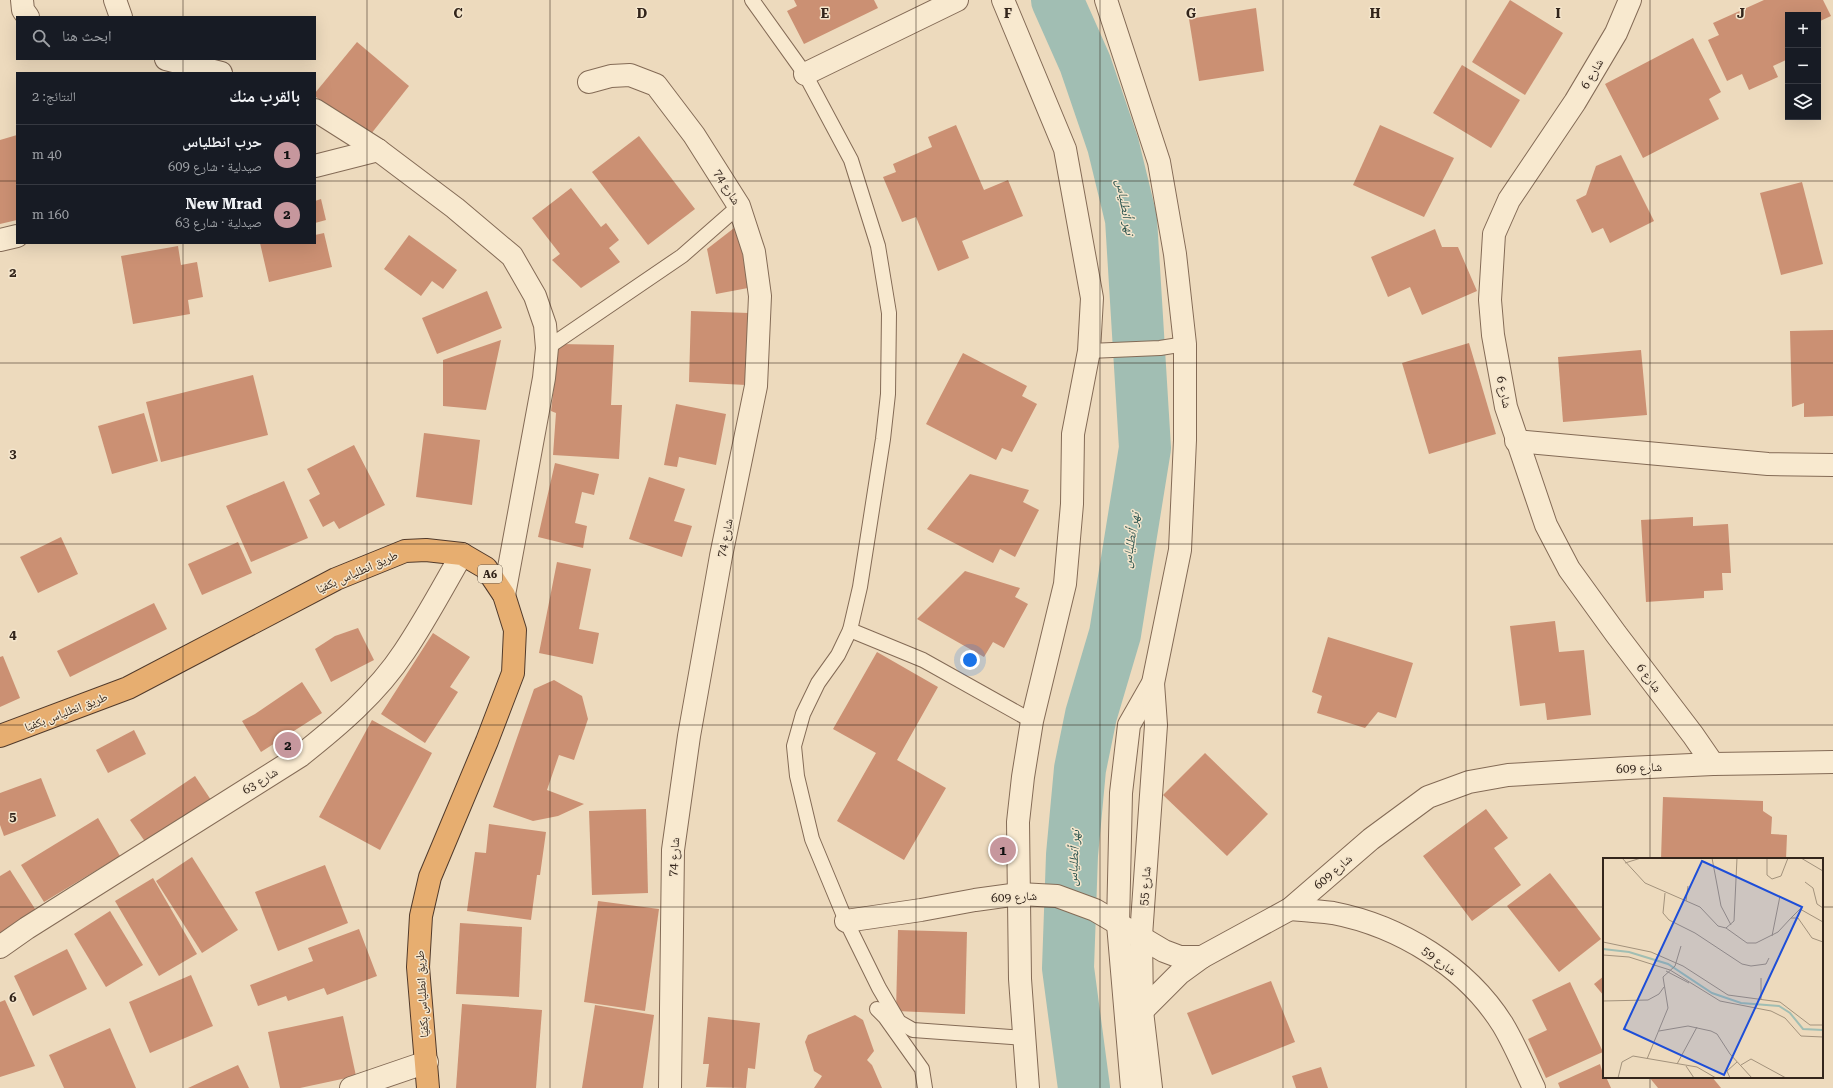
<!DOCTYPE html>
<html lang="ar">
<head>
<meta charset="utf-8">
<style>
  body { margin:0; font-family:"Roboto Serif","Noto Naskh Arabic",serif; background:#242831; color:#f1f3f6; direction:rtl }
  .controls { position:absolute; right:12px; top:12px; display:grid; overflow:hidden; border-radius:0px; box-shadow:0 4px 16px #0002 }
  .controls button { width:36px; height:36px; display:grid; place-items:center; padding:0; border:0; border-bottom:1px solid #363941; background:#171b24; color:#f1f3f6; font:20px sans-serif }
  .you { position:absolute; left:970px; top:660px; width:14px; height:14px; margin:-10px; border:3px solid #fff; border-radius:50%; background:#1a73e8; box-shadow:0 0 0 6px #1a73e833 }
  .badge { display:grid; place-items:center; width:26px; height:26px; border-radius:50%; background:#c6979d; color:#111; font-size:13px; font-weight:700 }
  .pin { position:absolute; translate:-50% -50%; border:2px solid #fff; box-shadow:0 1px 4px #0006 }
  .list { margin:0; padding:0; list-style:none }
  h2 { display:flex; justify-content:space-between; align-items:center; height:52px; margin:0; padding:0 16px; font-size:17px }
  h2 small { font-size:13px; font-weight:400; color:#9ea1a6 }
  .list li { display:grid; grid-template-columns:26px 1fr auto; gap:12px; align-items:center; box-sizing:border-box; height:60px; padding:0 16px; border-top:1px solid #363941 }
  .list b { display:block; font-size:15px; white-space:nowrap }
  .list p { margin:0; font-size:13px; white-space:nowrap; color:#9ea1a6 }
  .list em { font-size:13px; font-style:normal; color:#9ea1a6 }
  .icon { flex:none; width:22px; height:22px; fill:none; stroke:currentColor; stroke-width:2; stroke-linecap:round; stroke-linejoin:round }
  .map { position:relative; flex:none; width:1833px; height:1088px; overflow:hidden; direction:ltr }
  .search { position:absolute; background:#171b24; box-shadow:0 4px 16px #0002; left:16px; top:16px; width:300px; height:44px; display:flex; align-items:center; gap:10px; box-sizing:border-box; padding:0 14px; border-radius:0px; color:#9ea1a6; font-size:15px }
  .panel { position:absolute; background:#171b24; box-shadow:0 4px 16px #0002; left:16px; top:72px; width:300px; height:172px; border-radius:0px; direction:rtl }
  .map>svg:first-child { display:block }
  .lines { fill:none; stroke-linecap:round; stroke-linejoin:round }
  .river { stroke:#a1beb3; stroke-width:52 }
  .building { fill:#cb9073 }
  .service-casing { stroke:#846b56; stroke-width:16 }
  .minor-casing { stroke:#846b56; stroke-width:24 }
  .tertiary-casing { stroke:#846b56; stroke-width:24 }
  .trunk-casing { stroke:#513a2b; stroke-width:24 }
  .service { stroke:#f8e9cf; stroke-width:14 }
  .minor { stroke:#f8e9cf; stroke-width:22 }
  .tertiary { stroke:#f8e9cf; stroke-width:22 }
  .trunk { stroke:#e7ae70; stroke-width:22 }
  .grid { fill:none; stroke:#33251b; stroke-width:1; stroke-opacity:0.55 }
  .labels { text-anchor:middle; stroke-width:3; stroke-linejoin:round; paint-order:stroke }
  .shield { fill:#f4e5cc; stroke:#6d5f50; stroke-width:1 }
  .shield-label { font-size:11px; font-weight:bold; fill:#33251b }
  .street-label { font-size:12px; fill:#33251b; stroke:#f4e5cc }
  .water-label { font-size:13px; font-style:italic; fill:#2a534d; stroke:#f4e5cc }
  .inset-river { fill:none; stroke:#a1beb3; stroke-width:2 }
  .inset-road { fill:none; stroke:#a3927c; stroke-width:1 }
  .view { fill:#1d4ed8; fill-opacity:0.15; stroke:#1d4ed8; stroke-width:2 }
  .inset-edge { fill:none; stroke:#33251b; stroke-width:2 }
  .grid-label { font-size:13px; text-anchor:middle; font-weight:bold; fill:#33251b; stroke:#f4e5cc; stroke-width:3; stroke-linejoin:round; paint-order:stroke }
</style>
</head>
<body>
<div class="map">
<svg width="1833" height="1088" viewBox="0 0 1833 1088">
  <rect width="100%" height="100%" fill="#eddabd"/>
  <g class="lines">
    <path class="river" d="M1057,0l28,63 28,82 18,74 14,229 -30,186 -24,81 -11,54 -8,86 -4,113 16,120"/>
  </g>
  <g class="building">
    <path d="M794,0h80l4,8 -74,36 -17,-33 10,-5z"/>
    <path d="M1510,0l53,33 -38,62 -53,-33z"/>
    <path d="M1764,0h59l8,16 -13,6v-7h-30v44l-15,7 5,11 -29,13 -7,-16 -15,7 -19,-41 11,-5 -6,-12z"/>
    <path d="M1256,8l8,63 -65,10 -10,-62z"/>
    <path d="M1693,38l28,54 -12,7 10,20 -76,39 -38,-74z"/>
    <path d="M357,42l52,44 -42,53 -52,-43v-3z"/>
    <path d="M1462,65l58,35 -29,48 -58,-35z"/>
    <path d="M956,125l28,65 24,-10 15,36 -61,25 7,17 -31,13 -22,-54 -14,5 -19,-45 13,-5 -3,-8 39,-17 -4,-10z"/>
    <path d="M1380,125l74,33 -30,59 -71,-32z"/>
    <path d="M17,135v85l-17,4v-84z"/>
    <path d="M639,136l56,73 -47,36 -56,-73z"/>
    <path d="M1621,155l33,66 -44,22 -7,-15 -11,5 -16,-33 10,-5 10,-29z"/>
    <path d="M1802,182l21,82 -42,11 -21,-82z"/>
    <path d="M571,188l30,39 5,-4 13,17 -10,8 11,14 -39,26 -29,-28 8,-6 -28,-36z"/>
    <path d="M321,199l5,21 -11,3v-22z"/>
    <path d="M738,225l10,63 -32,6 -9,-45z"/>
    <path d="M1435,229l7,18h16l19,44 -55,24 -12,-28 -22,10 -17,-40z"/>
    <path d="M324,233l8,34 -63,15 -9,-39h55v-8z"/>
    <path d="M409,235l48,35 -14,19 -11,-8 -11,15 -37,-27z"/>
    <path d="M178,246l3,19 16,-3 6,35 -15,3 2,14 -57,10 -12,-68z"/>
    <path d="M487,291l15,37 -65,26 -15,-36z"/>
    <path d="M691,311l58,2 -3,72 -57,-3z"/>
    <path d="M1833,330v86l-29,1v-14l-12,4 -2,-76z"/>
    <path d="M501,340l-15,70 -43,-4v-46z"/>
    <path d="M1469,343l27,91 -67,20 -27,-91z"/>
    <path d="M559,344l55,1 -3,60h11l-3,54 -66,-4 3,-42 -5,-2z"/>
    <path d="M1641,350l6,65 -84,7 -5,-65z"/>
    <path d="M963,353l64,33 -5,10 15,8 -25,48 -10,-4 -6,12 -70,-36z"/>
    <path d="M253,375l15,60 -107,27 -15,-60z"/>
    <path d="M676,404l50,10 -10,51 -37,-8 -2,10 -13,-2z"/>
    <path d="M144,413l14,48 -46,13 -14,-48z"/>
    <path d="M424,433l56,7 -8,65 -56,-8z"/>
    <path d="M354,445l31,60 -46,24 -5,-8 -11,6 -14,-27 11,-6 -13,-25z"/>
    <path d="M555,463l44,11 -5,21 -12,-3 -7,31 12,3 -4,22 -45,-11z"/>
    <path d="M970,474l59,16 -6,12 16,8 -24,47 -15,-8 -7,14 -66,-34z"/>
    <path d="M649,477l36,12 -11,32 18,5 -10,31 -53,-18z"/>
    <path d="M284,481l24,57 -57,24 -25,-56z"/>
    <path d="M1693,517v9l35,-2 3,49h-9l1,17 -19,1v7l-58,4 -5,-82z"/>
    <path d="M61,537l17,37 -40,19 -18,-36z"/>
    <path d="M238,542l14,31 -50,22 -14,-31z"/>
    <path d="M557,562l34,7 -12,60 20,4 -6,31 -54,-11z"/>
    <path d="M965,571l55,17 -5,9 13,7 -24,44 -11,-6 -9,15 -67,-38z"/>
    <path d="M154,603l13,26 -97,48 -13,-26z"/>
    <path d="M1555,621l4,31 25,-2 7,65 -44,5 -2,-17 -25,3 -10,-80z"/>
    <path d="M358,628l16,32 -43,22 -16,-33 20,-13z"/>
    <path d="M433,633l37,24 -20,30 8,5 -33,51 -44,-29z"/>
    <path d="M1328,637l85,26 -17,55 -18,-6 -13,16 -48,-15 5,-17 -10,-4z"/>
    <path d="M877,652l61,35 -41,73 49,28 -42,72 -67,-39 39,-68 -43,-24z"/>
    <path d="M3,656l17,42 -20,9v-50z"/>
    <path d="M554,680l28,16 6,23 -14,41 -15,-5 -12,35 37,14 -26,12 -25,5 -40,-14 41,-118z"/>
    <path d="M302,682l20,31 -61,39 -19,-31 13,-7z"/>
    <path d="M372,720l60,33 -52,97 -61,-33z"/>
    <path d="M134,730l12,24 -38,19 -12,-23z"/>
    <path d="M1205,753l63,61 -41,42 -64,-61z"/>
    <path d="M195,776l16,24 -65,43 -16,-23z"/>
    <path d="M41,778l15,38 -52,20 -4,-11v-32z"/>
    <path d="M1663,797l100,4v10l9,6 -1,17 16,1 -1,24h-125z"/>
    <path d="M646,809l2,84 -56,2 -3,-84z"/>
    <path d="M1486,809l22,29 -14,10 27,37 -49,36 -49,-65z"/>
    <path d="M98,818l22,38 -76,46 -23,-37z"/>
    <path d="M489,824l57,8 -6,43h-3l-6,45 -64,-9 8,-59 11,1z"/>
    <path d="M192,857l46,73 -36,23 -46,-72z"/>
    <path d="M325,865l23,58 -70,28 -23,-59z"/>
    <path d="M10,870l27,42 -37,24v-60z"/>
    <path d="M1550,873l51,66 -42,33 -52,-66z"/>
    <path d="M153,878l44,76 -38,22 -44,-75z"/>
    <path d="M598,901l61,8 -14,102 -61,-9z"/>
    <path d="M110,911l33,54 -37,22 -32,-53z"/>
    <path d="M460,923l62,4 -3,70 -63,-3z"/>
    <path d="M359,929l18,47 -50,19 -3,-7 -36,13 -2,-5 -28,10 -8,-21 63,-24 -5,-13z"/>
    <path d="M898,930l69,2 -2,82 -69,-3z"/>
    <path d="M67,949l20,40 -54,27 -19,-40z"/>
    <path d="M191,975l22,51 -63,27 -21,-51z"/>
    <path d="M1604,976v20l-10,-12z"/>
    <path d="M1271,981l24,61 -83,33 -25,-62z"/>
    <path d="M1570,982l33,70 -57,26 -18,-39 19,-9 -15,-30z"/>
    <path d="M5,1000l30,66 -35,11v-75z"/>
    <path d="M462,1004l80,6 -6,78h-80z"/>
    <path d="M595,1005l59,10 -11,73h-61z"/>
    <path d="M855,1015l8,5 11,31 -7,9 5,5 10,23h-68l8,-12 -8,-5 -9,-29 3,-7z"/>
    <path d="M343,1016l13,60 -56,12h-20l-12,-56z"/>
    <path d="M708,1017l52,6 -5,46 -7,-1 -2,20 -40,-1 3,-23h-6z"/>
    <path d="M110,1028l26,60h-72l-15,-33z"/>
    <path d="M1600,1064l4,13h2l5,11h-51l-2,-5z"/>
    <path d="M238,1065l11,23h-61z"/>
    <path d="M1321,1067l7,21h-32l-4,-12z"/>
    <path d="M1649,1077h63l9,11h-63z"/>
  </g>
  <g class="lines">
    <g class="service-casing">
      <g id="service">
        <path d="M752,0l53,74 46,86 27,86 11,67 -1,81 -5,45 -23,148 -10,43 -12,25 -20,28 -15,31 -9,32 3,30 15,63 34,82 33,67 20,34 14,8 112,8"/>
        <path d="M547,348l135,-92 57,-50"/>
        <path d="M1089,351l71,-3 25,-4"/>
        <path d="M850,630l73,30 109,61"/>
        <path d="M877,1009l8,8 37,52 3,19"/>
      </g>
    </g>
    <g class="minor-casing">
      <g id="minor">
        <path d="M22,0l1,10 5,7"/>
        <path d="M1003,0l62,149 27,149 -3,53 -16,83 -1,70 -7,80 -33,137 -9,56 -5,45 2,157 8,109"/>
        <path d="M1630,0l-14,33 -41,69 -66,98 -15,34 -4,66 3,35 13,72 40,118 23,44 47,65 77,101 20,29"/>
        <path d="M805,74l152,-74"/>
        <path d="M589,82l22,-6 19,-1 26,10 38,50 45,71 15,46 6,44 -4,90 -35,170 -32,180 -16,114 -3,238"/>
        <path d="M315,166l63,-16"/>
        <path d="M0,240l17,-4"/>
        <path d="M1516,441l252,23 65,1"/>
        <path d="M1290,909c14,1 29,2 43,4 67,13 134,54 170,112 12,20 21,42 31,63"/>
        <path d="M846,921l75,-11 54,-10 44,-6 38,2 38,14 69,41 16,6h22l88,-48 81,-70 57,-42 41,-15 39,-7 120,-7 85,-4 120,-2"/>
        <path d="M0,947l27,-19 273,-172c38,-30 77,-63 104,-104 21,-31 39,-65 58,-98"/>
        <path d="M1142,1011l38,-38 22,-16"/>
        <path d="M351,1088l76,-26"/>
      </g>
    </g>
    <g class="tertiary-casing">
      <g id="tertiary">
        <path d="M115,0l6,17"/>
        <path d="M1106,0l53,162 16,92 10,90v96l-5,110 -27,133 -24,42 -8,68 -3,131 14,164"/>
        <path d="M166,59l55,14"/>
        <path d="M315,110l63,40 77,58 57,48 23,40 10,29 2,23 -3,30 -40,217"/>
        <path d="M1151,1088l-9,-77 -1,-75 15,-211 -3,-42"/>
      </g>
    </g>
    <g class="trunk-casing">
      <path id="trunk" d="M0,736l128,-48 208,-109 69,-28 21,-1 36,4 24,14 18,27 11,35 -2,43 -26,68 -57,136 -9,39 -3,51 10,121"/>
    </g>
    <use href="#service" class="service"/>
    <use href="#minor" class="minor"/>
    <use href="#tertiary" class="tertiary"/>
    <use href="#trunk" class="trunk"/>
  </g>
  <path class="grid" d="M183,0v17M367,0v1088M550,0v1088M733,0v1088M916,0v1088M1100,0v1088M1283,0v1088M1466,0v1088M1650,0v859M183,59v14M0,181h17M315,181h1518M183,243v845M0,363h1833M0,544h1833M0,725h1833M0,907h1604M1822,907h11M1650,1077v11"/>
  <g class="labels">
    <rect class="shield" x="478" y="565" width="24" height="18" rx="3"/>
    <g class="shield-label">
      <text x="490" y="578">A6</text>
    </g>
    <g class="street-label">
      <text transform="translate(1592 74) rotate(-60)" y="4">شارع 6</text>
      <text transform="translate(727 187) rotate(58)" y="4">شارع 74</text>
      <text transform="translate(1504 392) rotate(78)" y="4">شارع 6</text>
      <text transform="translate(725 538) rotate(-78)" y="4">شارع 74</text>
      <text transform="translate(357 572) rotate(-24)" y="4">طريق انطلياس بكفيّا</text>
      <text transform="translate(1649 678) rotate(53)" y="4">شارع 6</text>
      <text transform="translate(66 712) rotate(-21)" y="4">طريق انطلياس بكفيّا</text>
      <text transform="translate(1639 768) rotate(-3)" y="4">شارع 609</text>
      <text transform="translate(260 781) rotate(-32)" y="4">شارع 63</text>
      <text transform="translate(674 857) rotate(-86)" y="4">شارع 74</text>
      <text transform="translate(1333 872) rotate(-41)" y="4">شارع 609</text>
      <text transform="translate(1145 886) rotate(-85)" y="4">شارع 55</text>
      <text transform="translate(1014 897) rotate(-3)" y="4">شارع 609</text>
      <text transform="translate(1439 961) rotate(37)" y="4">شارع 59</text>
      <text transform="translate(422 994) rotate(-93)" y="4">طريق انطلياس بكفيّا</text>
    </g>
    <g class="water-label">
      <text transform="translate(1126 207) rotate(80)" y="5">نهر أنطلياس</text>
      <text transform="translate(1130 540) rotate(-81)" y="5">نهر أنطلياس</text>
      <text transform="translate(1073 858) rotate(-87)" y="5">نهر أنطلياس</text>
    </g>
  </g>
  <g transform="translate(1603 858)">
    <rect width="220" height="220" fill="#eddabd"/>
    <path class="inset-river" d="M0,91l26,3 39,12 44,29 29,10 38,3 11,7 13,16 20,1"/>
    <path class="inset-road" d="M19,0l23,25 55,24 18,19 8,2 8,-7 3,-63M109,0l9,48 10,19M164,0v17l5,4 9,-3 7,-18M198,0l22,13M22,5l16,-5M202,24l8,6 4,16 6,4M62,35l-2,20 6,7 26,13 47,31 9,2 15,-2 3,-6M83,43l2,-15M188,60l9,-9 23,13M123,70l21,15h9l22,-11 13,-14h7l14,20 11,4M169,78l8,-40M0,84l48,10 32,14 45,29 52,7 30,23h13M0,97l26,2 41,13 50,31 51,10 14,7 16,18 22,1M63,113l23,12M158,120v21M0,143l45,-1 11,-6 5,-7M56,173l29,-5 23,5 6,3 13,20 22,24M44,201l21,-51 -5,-31 12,-11 6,-20M74,206l20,-37M138,207l10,-6 35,19M83,208l8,12M15,220l4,-16 11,-6 64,11 19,11M127,220l-3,-7 10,-9"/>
    <path class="view" d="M99,3l100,46 -78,168 -100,-46z"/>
    <rect width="220" height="220" class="inset-edge"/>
  </g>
  <g class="grid-label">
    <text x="458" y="18">C</text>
    <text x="642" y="18">D</text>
    <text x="825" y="18">E</text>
    <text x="1008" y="18">F</text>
    <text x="1191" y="18">G</text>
    <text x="1375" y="18">H</text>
    <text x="1558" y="18">I</text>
    <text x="1741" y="18">J</text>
    <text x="13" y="277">2</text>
    <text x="13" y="458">3</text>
    <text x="13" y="639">4</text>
    <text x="13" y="821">5</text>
    <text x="13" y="1002">6</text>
  </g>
</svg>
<div class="controls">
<button>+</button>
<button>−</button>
<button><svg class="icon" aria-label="layers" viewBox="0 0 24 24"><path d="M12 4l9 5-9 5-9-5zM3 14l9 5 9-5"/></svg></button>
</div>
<div class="you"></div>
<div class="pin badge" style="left:1003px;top:850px">1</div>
<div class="pin badge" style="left:288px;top:745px">2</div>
<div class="search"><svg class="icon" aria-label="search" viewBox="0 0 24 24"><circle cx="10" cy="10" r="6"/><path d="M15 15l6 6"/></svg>ابحث هنا</div>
<section class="panel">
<h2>بالقرب منك<small>النتائج: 2</small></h2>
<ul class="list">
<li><span class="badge">1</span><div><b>حرب انطلياس</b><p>صيدلية · شارع 609</p></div><em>40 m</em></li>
<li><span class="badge">2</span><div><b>New Mrad</b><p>صيدلية · شارع 63</p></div><em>160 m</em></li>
</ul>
</section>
</div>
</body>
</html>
